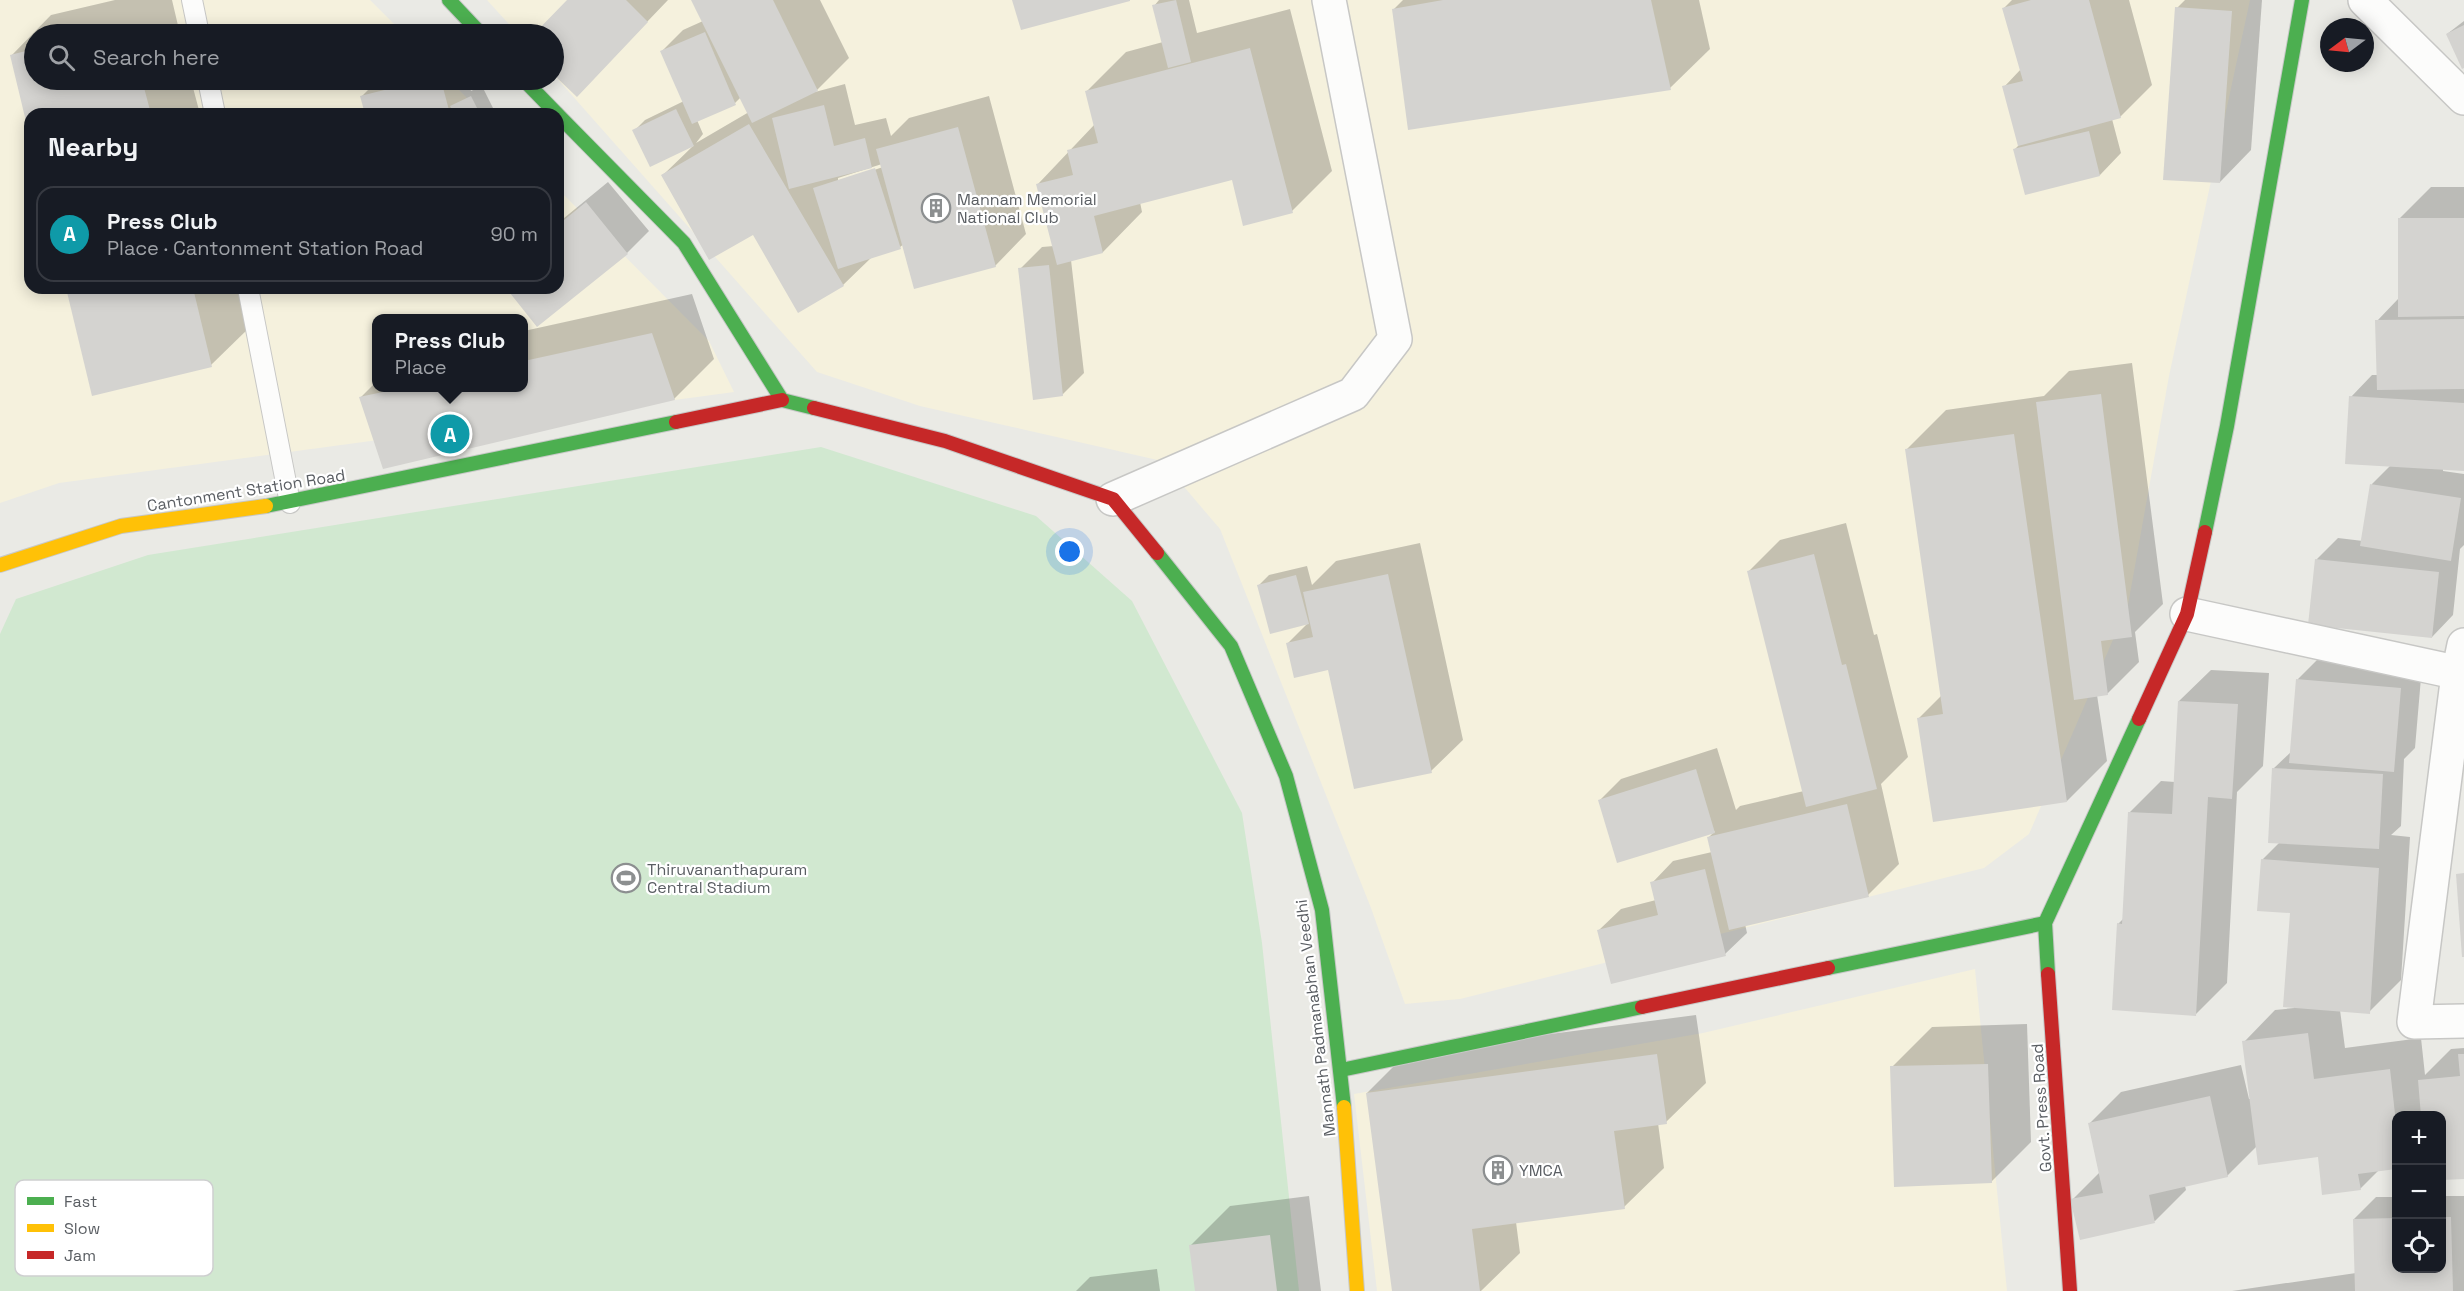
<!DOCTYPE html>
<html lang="en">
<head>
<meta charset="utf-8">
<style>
  body { margin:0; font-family:"Space Grotesk",sans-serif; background:#20242c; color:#f1f3f6 }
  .controls { position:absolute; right:18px; bottom:18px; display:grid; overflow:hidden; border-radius:12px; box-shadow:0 3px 15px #0003 }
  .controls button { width:54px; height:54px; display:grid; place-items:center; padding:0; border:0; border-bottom:2px solid #363941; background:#171b24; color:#f1f3f6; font:30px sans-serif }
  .compass { position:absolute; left:2320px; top:18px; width:54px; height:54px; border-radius:50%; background:#171b24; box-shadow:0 3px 15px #0003; rotate:254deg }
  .you { position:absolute; left:1070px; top:552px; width:21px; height:21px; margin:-15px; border:4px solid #fff; border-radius:50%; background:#1a73e8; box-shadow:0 0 0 9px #1a73e833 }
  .badge { display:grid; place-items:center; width:39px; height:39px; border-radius:50%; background:#8c8f90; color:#fff; font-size:20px; font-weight:700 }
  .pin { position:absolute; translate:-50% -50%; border:3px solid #fff; box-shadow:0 2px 6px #0006 }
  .popup { position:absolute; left:372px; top:314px; width:156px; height:78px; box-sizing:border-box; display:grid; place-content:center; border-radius:12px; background:#171b24; filter:drop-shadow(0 2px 4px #0005); font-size:20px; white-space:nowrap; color:#9ea1a6 }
  .popup b { font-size:22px; color:#f1f3f6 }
  .popup::after { content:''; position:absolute; left:50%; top:100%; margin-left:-12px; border:12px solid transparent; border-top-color:#171b24 }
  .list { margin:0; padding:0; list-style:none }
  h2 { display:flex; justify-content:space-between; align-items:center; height:78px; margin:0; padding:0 24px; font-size:26px }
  h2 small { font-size:20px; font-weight:400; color:#9ea1a6 }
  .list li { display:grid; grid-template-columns:39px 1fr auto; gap:18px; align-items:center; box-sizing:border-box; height:96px; margin:0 12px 12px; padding:0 12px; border:2px solid #363941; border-radius:18px }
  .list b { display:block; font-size:22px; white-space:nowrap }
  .list p { margin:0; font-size:20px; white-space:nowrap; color:#9ea1a6 }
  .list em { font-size:20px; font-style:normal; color:#9ea1a6 }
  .icon { flex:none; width:33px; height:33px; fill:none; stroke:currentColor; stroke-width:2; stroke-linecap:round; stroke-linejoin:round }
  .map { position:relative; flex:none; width:2464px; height:1291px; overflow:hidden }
  .search { position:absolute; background:#171b24; box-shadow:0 3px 15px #0003; left:24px; top:24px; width:540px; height:66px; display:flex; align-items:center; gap:15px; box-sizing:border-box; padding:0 21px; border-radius:33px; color:#9ea1a6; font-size:22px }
  .panel { position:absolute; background:#171b24; box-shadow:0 3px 15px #0003; left:24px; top:108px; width:540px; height:186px; border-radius:18px }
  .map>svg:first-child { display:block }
  .commercial { fill:#f5f1dd; fill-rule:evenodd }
  .green { fill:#d1e8d0 }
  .shadow { fill:#0003; fill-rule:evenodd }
  .building { fill:#d4d3d0 }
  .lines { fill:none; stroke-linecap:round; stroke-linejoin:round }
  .lane-casing { stroke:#c7c7c5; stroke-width:22 }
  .street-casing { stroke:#c7c7c5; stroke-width:36 }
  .fast-casing { stroke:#c7c8c7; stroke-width:16 }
  .slow-casing { stroke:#c7c8c7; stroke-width:16 }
  .jam-casing { stroke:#c7c8c7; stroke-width:16 }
  .lane { stroke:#fcfcfb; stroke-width:20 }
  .street { stroke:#fcfcfb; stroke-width:33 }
  .fast { stroke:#4caf50; stroke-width:14 }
  .slow { stroke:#ffc107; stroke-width:14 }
  .jam { stroke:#c62828; stroke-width:14 }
  .labels { text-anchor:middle; stroke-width:4.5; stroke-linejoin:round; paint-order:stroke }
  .poi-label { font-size:16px; fill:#5a5e63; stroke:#fff; text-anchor:start }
  .street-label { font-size:16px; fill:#5a5e63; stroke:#fff }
  .key { fill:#fff; stroke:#cecfd0; stroke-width:1.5 }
  .key-label { font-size:16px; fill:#5a5e63 }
</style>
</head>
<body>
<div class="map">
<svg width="2464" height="1291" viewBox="0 0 2464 1291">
  <rect width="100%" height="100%" fill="#eaeae5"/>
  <g class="commercial">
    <path d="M0,0h370l34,34h-370v46h415l34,34h-453v174h528v-99l151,152 25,51 -675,91 -59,20zM376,318h148v70h-148z"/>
    <path d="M487,0h1763l-81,376 -41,229 -99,229 -45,34 -524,131 -55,5 -34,-96 -151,-379 -58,-68 -242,-55 -103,-34 -263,-297v-41h-36z"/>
    <path d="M1975,969l32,322h-630l-23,-197 349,-61z"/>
  </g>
  <path class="green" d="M821,447l215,69 96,85 110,212 20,130 37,348h-1299v-657l16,-35 132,-44z"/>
  <g class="shadow">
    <path d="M115,0h57l8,34h-146v46h157l9,34h-170v17l-18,-76 39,-40z"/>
    <path d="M569,0h99l-91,95 -23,-22v-39h-18z"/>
    <path d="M693,0h127l29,58 -34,34 30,-8 10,41 31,-7 5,18 18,-18 80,-22 37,138 -31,32 -91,-22 -4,3 -28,10 -29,28 -90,-52 -91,-57 31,-30 -59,-15 11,-11 39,-19 -22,-50 21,-21 20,-9zM741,97l8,15 -53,31 7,-9 -6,-14 38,-17zM882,164l1,3 -45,15v-4z"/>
    <path d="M1159,0h30l8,33 93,-24 42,162 -40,40 -59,-33 -93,24 2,10 -39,40 -32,8 13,113 -22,22 -42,-126 22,-22 12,-1 -16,-62 57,-60 -9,-32 40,-40 37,-10 -9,-36z"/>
    <path d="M1403,0h296l11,49 -40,39 -276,-79z"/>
    <path d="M2012,0h117l23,85 -32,32 -8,2 9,34 -21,22 -85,-26 4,-4 -15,-58 17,-18 -17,-61z"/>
    <path d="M2185,0h77l-11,150 -31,32 -43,-174z"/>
    <path d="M2464,21v45l-17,-32z"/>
    <path d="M378,80h90l3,11 11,-5 14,28h-130l-4,-18z"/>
    <path d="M608,182l41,49 -22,22 -90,72 -29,-37h50v-65z"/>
    <path d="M2431,187h33v283l-21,-2v3l21,3v71l-4,4 -7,66 -21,22 -116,-77 22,-22 25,3 9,-57 19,-19 -40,-68 21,-22h6l-1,-54 21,-22 1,-80z"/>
    <path d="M68,288h174l9,38 -40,39z"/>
    <path d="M692,294l22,65 -40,40 -313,-2 15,-15v6h148v-57z"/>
    <path d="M2132,363l31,241 -28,28 4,30 -32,32 -10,1 10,66 -40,40 -148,-83 23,-23 -36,-245 40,-40 98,-14 25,-25z"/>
    <path d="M1846,523l28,112 3,-1 31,123 -27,27 18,80 -31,31 -123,29 2,9 -22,21 -126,-24 22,-21 35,-9 -4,-17 21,-22 39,-9 -4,-14 7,-7 -97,30 -19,-60 22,-22 96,-31 19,62 4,-4 64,-15 -55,-220 31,-31z"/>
    <path d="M1420,543l43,197 -32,31 -102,-102 -41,-26 20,-20 -50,-37 11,-11 38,-9 5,19 24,-24z"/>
    <path d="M2319,658l103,8 -7,82 -11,11 -3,67 -10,9 19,2 -9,143 -32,32 -29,-2 5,38 76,-10 4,37 26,-26 13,-1v129l-22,2v-63h-46v52l-17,2 -19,19 -41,-34 -62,-9 -30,30 -42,10 1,4 -31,31 -83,-21 28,-28 -11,-48 32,-32 120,-27 8,34h2l-7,-57 31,-32 19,-2 -2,-96 -30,-52 17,-17 -6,-74 19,-18 6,-72z"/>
    <path d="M2211,670l58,3 -6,93 -26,26 -10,191 -31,31 -78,-90 6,-6 5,-105 32,-32 14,1 4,-81z"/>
    <path d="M1696,1015l10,68 -40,39 -8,1 6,45 -40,39 -108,15 4,31 -39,38h-88l-26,-198 40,-40z"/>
    <path d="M2027,1024l4,118 -40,40 -99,-115 40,-40z"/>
    <path d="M1309,1196l12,95h-125l-5,-46 39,-39z"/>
    <path d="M2442,1196h22v95h-232l124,-18 -2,-54 22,-22h20v71h46z"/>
    <path d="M1157,1269l3,22h-84l14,-14z"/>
  </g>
  <g class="building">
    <path d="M567,0h59l22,22 -71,75 -23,-22v-41h-20z"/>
    <path d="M691,0h82l45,91 -66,32z"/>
    <path d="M1012,0h118v1l-109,29z"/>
    <path d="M1176,0l15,62 -23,6 -16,-63z"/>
    <path d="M1443,0h208l20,90 -263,40 -16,-121z"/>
    <path d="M2031,0h58l32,118 -103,28 -16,-60 21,-5 -21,-73z"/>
    <path d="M2175,7l57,4 -12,172 -57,-3z"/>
    <path d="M2464,25v43l-2,1 -16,-35z"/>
    <path d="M129,26l2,8h-34z"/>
    <path d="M705,32l31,73 -44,19 -32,-73z"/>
    <path d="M1250,48l43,165 -50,13 -11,-46 -138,36 9,37 -46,12 -21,-81 37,-9 -6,-25 31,-7 -13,-52z"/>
    <path d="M34,49v31h108l9,34h-121l-1,20 -19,-79z"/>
    <path d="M425,80h16l9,34h-85l-5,-18z"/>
    <path d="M471,96l9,18h-26l-4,-8z"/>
    <path d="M824,105l10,41 31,-8 7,30 -83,21 -17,-71z"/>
    <path d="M676,109l18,37 -44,21 -18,-37z"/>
    <path d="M749,124l95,162 -46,27 -45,-78 -44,25 -48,-85z"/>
    <path d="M958,127l38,140 -82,22 -38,-140z"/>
    <path d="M2089,131l11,45 -75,19 -12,-46z"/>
    <path d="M875,168l26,81 -63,20 -25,-81z"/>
    <path d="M586,202l42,52 -91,73 -31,-39h52v-63z"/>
    <path d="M2398,218h66v98l-66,1z"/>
    <path d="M1049,265l14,131 -30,4 -15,-132z"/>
    <path d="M66,288h127l19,79 -120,29z"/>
    <path d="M2464,319v70l-87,1 -2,-70z"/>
    <path d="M652,333l23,67 -292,69 -24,-72 43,-9h122v-27z"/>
    <path d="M2101,394l31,243 -31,4 7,54 -34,5 -38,-298z"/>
    <path d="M2349,396l115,7v68l-119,-7z"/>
    <path d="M2014,434l53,368 -134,20 -16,-104 26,-4 -38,-265z"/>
    <path d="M2370,484l91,14 -10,63 -91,-15z"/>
    <path d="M1814,554l28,111 4,-1 31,125 -71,18 -59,-236z"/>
    <path d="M2315,559l124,13 -7,66 -124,-13z"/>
    <path d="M1388,574l44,199 -78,16 -26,-119 -34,8 -8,-35 27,-6 -10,-45z"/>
    <path d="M1296,575l13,49 -39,10 -13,-49z"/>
    <path d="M2296,679l105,9 -7,84 -105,-9z"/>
    <path d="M2178,701l60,3 -6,95 -24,-2 -12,219 -84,-6 5,-87 5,1 6,-112 44,2z"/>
    <path d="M2272,768l111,6 -4,75 -111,-6z"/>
    <path d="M1696,769l19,64 -98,30 -19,-63z"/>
    <path d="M1847,804l22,93 -140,33 -22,-93z"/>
    <path d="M2261,859l118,9 -9,146 -87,-7 7,-94 -33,-2z"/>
    <path d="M1705,869l21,87 -115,28 -14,-54 61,-15 -8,-33z"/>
    <path d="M2464,873v84h-2l-6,-83z"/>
    <path d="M2308,1033l6,46 76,-10 6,54v46l-38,5 3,16 -39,5 -4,-38 -60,8 -16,-124z"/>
    <path d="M1657,1054l10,70 -53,7 11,78 -153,20 8,62h-88l-26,-198z"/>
    <path d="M2458,1054h6v125l-22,1v-64h-21l-3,-36 42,-4z"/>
    <path d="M1988,1064l4,119 -98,4 -4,-121z"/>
    <path d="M2210,1096l18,81 -79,18 6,28 -75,17 -10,-41 33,-6 -15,-70z"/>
    <path d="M2442,1217h9l2,74h-98l-2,-72 43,-1v50l46,1z"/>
    <path d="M1270,1235l7,56h-82l-6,-46z"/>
  </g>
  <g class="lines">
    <g class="lane-casing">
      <g id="lane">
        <path d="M192,0l7,34"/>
        <path d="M208,80l7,34"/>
        <path d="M248,288l42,215"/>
      </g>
    </g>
    <g class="street-casing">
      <g id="street">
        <path d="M2365,0l99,98"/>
        <path d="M1113,499l240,-105 42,-55 -66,-339"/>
        <path d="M2187,614l277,60"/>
        <path d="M2464,645l-6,29 -44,348 50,-1"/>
      </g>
    </g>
    <g class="fast-casing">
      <g id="fast">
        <path d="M449,0l32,34"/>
        <path d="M524,80l33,34"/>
        <path d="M558,115l126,128 98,157 32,8"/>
        <path d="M266,506l410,-84"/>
        <path d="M2205,532l22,-106 75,-426"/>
        <path d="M1157,553l74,93 55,130 36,134 22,197"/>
        <path d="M1828,968l217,-45"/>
        <path d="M2048,974l-3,-51 94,-204"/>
        <path d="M1341,1070l301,-63"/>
      </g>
    </g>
    <g class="slow-casing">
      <g id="slow">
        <path d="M0,565l121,-39 145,-20"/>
        <path d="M1344,1107l13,184"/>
      </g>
    </g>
    <g class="jam-casing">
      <g id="jam">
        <path d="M814,408l131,33 168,58 44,54"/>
        <path d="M676,422l106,-22"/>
        <path d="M2139,719l48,-105 18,-82"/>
        <path d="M2048,974l22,317"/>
        <path d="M1642,1007l186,-39"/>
      </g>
    </g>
    <use href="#lane" class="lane"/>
    <use href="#street" class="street"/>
    <use href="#fast" class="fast"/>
    <use href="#slow" class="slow"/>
    <use href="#jam" class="jam"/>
  </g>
  <defs>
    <g id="building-ring" transform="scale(1.5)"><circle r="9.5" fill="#fff" stroke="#8c8f90" stroke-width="1.5"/><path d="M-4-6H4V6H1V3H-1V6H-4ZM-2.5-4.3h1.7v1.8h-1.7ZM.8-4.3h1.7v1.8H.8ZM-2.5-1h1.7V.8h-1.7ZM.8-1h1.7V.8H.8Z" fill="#8c8f90"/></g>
    <g id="stadium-ring" transform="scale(1.5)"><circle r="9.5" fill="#fff" stroke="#8c8f90" stroke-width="1.5"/><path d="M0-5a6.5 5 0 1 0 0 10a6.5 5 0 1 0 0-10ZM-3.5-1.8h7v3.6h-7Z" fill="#8c8f90"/></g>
  </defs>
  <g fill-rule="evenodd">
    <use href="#building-ring" x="936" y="208"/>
    <use href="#stadium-ring" x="626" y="878"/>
    <use href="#building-ring" x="1498" y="1170"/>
  </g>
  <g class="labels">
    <g class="poi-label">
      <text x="957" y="205">Mannam Memorial<tspan x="957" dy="18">National Club</tspan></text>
      <text x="647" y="875">Thiruvananthapuram<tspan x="647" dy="18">Central Stadium</tspan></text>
      <text x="1519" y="1176">YMCA</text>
    </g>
    <g class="street-label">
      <text transform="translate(246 490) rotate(-9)" y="6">Cantonment Station Road</text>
      <text transform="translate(1315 1018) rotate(-97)" y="6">Mannath Padmanabhan Veedhi</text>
      <text transform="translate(2041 1108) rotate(-94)" y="6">Govt. Press Road</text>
    </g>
  </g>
  <rect x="15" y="1180" width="198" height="96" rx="9" class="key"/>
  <rect x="27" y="1197" width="27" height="8" fill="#4caf50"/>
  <rect x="27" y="1224" width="27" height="8" fill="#ffc107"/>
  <rect x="27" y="1251" width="27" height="8" fill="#c62828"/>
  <g class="key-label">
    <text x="64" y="1207">Fast</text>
    <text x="64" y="1234">Slow</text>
    <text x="64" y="1261">Jam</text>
  </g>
</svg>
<div class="controls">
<button>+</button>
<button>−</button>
<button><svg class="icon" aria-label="locate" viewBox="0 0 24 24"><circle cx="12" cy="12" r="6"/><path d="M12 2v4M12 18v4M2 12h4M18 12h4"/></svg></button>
</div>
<svg class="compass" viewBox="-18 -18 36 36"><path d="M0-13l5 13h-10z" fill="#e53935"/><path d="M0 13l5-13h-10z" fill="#9ea1a6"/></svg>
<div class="you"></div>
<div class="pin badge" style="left:450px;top:434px;background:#0f9aa8">A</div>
<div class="popup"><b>Press Club</b>Place</div>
<div class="search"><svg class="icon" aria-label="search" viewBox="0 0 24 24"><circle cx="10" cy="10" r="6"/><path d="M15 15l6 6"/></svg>Search here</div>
<section class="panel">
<h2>Nearby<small></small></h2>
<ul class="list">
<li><span class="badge" style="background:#0f9aa8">A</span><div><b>Press Club</b><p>Place · Cantonment Station Road</p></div><em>90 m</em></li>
</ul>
</section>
</div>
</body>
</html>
